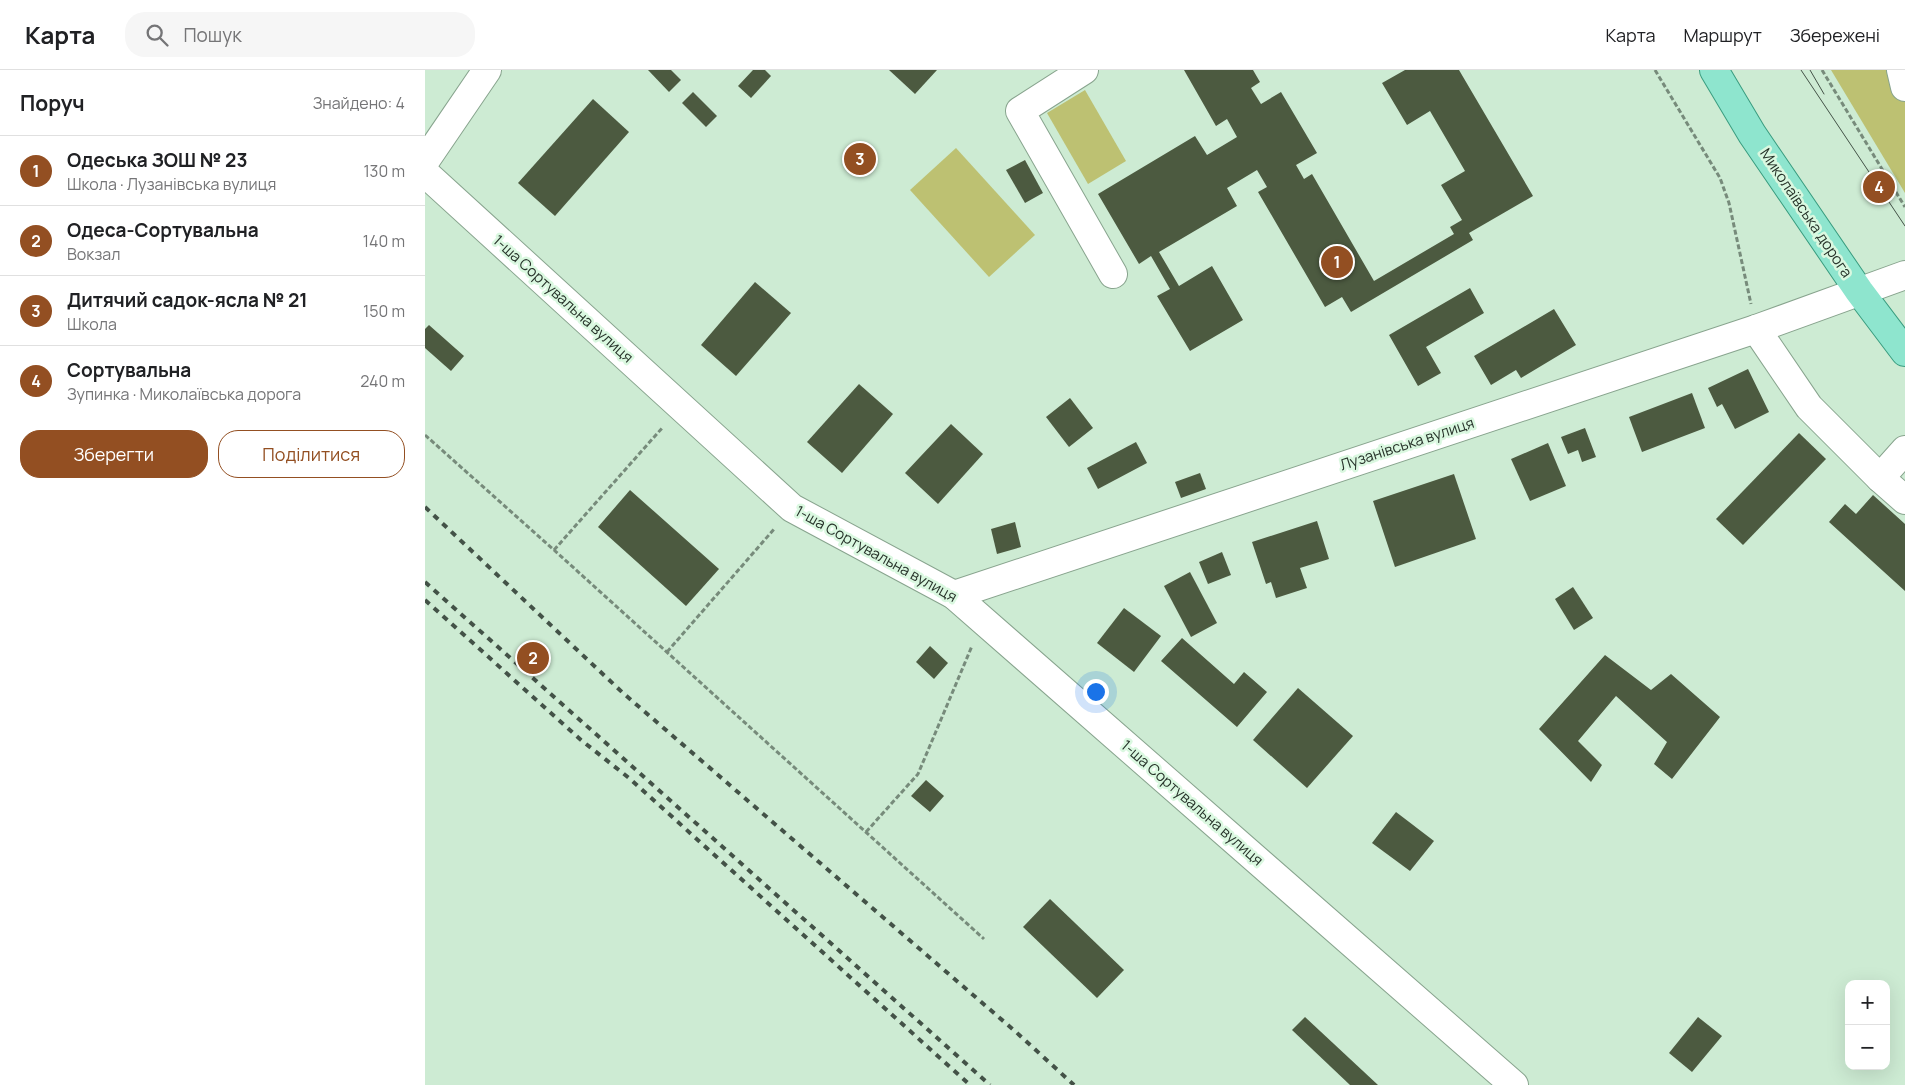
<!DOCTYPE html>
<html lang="uk">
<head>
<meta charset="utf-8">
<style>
  body { margin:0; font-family:Manrope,sans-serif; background:#f6f6f6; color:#202124 }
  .controls { position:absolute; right:15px; bottom:15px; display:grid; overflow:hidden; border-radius:10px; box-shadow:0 5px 20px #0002 }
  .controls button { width:45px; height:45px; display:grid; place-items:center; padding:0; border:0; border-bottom:1px solid #e0e0e0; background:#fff; color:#202124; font:25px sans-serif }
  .you { position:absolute; left:670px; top:621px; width:18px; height:18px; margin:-12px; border:4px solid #fff; border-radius:50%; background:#1a73e8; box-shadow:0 0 0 8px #1a73e833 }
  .badge { display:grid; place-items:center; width:32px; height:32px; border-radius:50%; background:#934f22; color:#fff; font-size:16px; font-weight:700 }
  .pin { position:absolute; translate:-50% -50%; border:2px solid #fff; box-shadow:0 1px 5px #0006 }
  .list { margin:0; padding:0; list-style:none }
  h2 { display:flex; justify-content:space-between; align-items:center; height:65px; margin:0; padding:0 20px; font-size:21px }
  h2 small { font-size:16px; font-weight:400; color:#757577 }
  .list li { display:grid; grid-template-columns:32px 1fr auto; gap:15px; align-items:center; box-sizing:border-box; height:70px; padding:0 20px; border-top:1px solid #e0e0e0 }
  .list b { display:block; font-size:19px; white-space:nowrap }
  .list p { margin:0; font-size:16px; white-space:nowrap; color:#757577 }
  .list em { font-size:16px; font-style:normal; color:#757577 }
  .actions { display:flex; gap:10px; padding:15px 20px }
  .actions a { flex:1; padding:11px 0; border:1px solid #934f22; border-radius:20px; text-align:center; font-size:18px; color:#934f22 }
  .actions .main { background:#934f22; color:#fff }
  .icon { flex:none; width:28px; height:28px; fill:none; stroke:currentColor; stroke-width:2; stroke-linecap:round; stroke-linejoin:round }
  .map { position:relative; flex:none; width:1480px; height:1015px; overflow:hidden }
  header { display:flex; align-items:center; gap:30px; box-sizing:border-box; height:70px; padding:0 25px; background:#fff; border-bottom:1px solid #e0e0e0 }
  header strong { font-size:24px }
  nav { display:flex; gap:28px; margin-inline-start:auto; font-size:18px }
  .search { width:350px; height:45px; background:#f6f6f6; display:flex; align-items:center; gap:12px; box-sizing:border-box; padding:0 18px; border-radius:20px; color:#757577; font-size:19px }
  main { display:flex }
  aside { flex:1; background:#fff }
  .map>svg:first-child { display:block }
  .green { fill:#bdc172 }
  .building { fill:#4c5a40 }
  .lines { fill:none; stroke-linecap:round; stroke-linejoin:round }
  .minor-casing { stroke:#88a48e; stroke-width:30 }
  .major-casing { stroke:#399c7f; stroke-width:30 }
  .path { stroke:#778b7b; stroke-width:3; stroke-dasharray:5 2.5; stroke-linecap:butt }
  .minor { stroke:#fff; stroke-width:28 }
  .major { stroke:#8ee5ce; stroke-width:28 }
  .tram { stroke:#435247; stroke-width:1 }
  .rail { stroke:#435247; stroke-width:4; stroke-dasharray:6 6; stroke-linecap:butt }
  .labels { text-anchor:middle; stroke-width:5; stroke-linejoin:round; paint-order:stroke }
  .street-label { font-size:15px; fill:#27332a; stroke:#daf8e0 }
</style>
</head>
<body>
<header>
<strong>Карта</strong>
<div class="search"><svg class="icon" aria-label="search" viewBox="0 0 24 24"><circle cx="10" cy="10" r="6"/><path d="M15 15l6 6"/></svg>Пошук</div>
<nav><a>Карта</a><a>Маршрут</a><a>Збережені</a></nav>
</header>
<main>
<aside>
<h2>Поруч<small>Знайдено: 4</small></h2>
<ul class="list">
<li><span class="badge">1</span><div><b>Одеська ЗОШ № 23</b><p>Школа · Лузанівська вулиця</p></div><em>130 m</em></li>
<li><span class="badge">2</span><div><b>Одеса-Сортувальна</b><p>Вокзал</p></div><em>140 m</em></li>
<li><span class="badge">3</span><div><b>Дитячий садок-ясла № 21</b><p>Школа</p></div><em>150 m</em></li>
<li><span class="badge">4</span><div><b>Сортувальна</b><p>Зупинка · Миколаївська дорога</p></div><em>240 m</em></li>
</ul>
<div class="actions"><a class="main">Зберегти</a><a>Поділитися</a></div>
</aside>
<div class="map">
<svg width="1480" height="1015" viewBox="0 0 1480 1015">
  <rect width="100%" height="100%" fill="#cdebd3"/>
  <g class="green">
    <path d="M1406,0h74v123z"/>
    <path d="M660,20l41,71 -38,23 -41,-71z"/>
    <path d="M531,78l79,87 -46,42 -79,-87z"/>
  </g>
  <g class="building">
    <path d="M223,0h23l10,10 -12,12z"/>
    <path d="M328,0h12l6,6 -20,22 -13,-12z"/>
    <path d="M464,0h48l-22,24z"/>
    <path d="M759,0h69l7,12 -9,6 10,16 20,-12 36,61 -21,12 8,14 8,-5 62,107 80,-47 -4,-7 12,-7 -21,-35 24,-14 -35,-60 -23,14 -25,-42 23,-13h54l74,126 -64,37 4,7 -122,72 -9,-15 -17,10 -67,-115 9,-5 -10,-17 -30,18 10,18 -78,46 20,34 33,-20 31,54 -53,31 -33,-55 13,-7 -19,-33 -12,8 -41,-70 97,-58 12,19 30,-18 -10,-18 -11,7z"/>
    <path d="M268,22l24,24 -11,11 -24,-24z"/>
    <path d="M168,29l36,33 -74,84 -37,-33z"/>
    <path d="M600,90l18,33 -18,10 -19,-33z"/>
    <path d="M330,212l36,31 -55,63 -35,-31z"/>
    <path d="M1045,218l14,25 -58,34 15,26 -23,13 -29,-51z"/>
    <path d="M1129,239l22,36 -55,33 -5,-8 -25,15 -17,-29z"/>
    <path d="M4,255l35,31 -13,15 -26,-23v-19z"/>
    <path d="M1323,299l21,43 -34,17 -13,-25 -5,3 -9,-19z"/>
    <path d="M434,314l34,30 -51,59 -35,-31z"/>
    <path d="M1267,323l13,35 -63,24 -13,-35z"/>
    <path d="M645,328l23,30 -24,19 -23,-30z"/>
    <path d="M526,354l32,30 -45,50 -33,-31z"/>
    <path d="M1160,358l11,29 -14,5 -4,-12 -10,4 -7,-17z"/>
    <path d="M1374,363l27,26 -83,86 -27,-26z"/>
    <path d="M711,372l11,21 -49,26 -11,-21z"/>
    <path d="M1123,373l18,43 -36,15 -19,-42z"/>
    <path d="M775,403l6,16 -25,9 -6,-16z"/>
    <path d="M1029,404l22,65 -81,28 -22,-66z"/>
    <path d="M205,420l89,79 -33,37 -88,-79z"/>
    <path d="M1448,425l32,29v67l-76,-69 16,-18 11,10z"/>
    <path d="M892,451l12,38 -29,9 7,20 -31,10 -5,-16 -5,2 -14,-42z"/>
    <path d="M590,452l6,25 -24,7 -6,-25z"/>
    <path d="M797,482l9,23 -23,9 -9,-22z"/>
    <path d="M765,502l27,51 -26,14 -27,-51z"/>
    <path d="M1148,517l20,31 -19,12 -19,-31z"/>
    <path d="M699,538l37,28 -27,36 -37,-29z"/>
    <path d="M757,568l52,46 10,-12 23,20 -30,35 -76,-66z"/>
    <path d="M505,576l18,17 -14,16 -18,-17z"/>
    <path d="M1180,585l46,35 20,-16 49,43 -48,62 -18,-15 13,-22 -51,-46 -38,45 24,24 -11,17 -52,-53z"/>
    <path d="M873,618l55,48 -46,52 -54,-48z"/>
    <path d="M501,710l18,16 -14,16 -19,-16z"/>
    <path d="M971,742l38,29 -24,30 -38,-28z"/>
    <path d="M625,829l74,71 -27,28 -74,-71z"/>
    <path d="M880,947l73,68h-28l-58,-55z"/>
    <path d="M1273,947l24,19 -30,36 -23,-19z"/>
  </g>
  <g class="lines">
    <g class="minor-casing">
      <g id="minor">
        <path d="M659,0l-64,41 93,163"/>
        <path d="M1476,0l4,17"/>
        <path d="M0,91l62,-91"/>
        <path d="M0,103l367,335 162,87 560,490"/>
        <path d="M1331,259l53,78 71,71 25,22"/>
        <path d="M1455,408l25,-28"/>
        <path d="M529,525l802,-266 149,-54"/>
      </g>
    </g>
    <g class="major-casing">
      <path id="major" d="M1289,0l38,64 107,157 46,61"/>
    </g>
    <g class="path">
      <path d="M1230,0l65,108 9,25 22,101"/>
      <path d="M1397,0l83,137"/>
      <path d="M0,365l129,115 430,389"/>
      <path d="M129,480l109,-123"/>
      <path d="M242,582l108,-124"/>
      <path d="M441,762l52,-58 54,-128"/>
    </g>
    <use href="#minor" class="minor"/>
    <use href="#major" class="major"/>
    <g class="tram">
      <path d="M1376,0l104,156"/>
      <path d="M1385,0l14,24"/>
    </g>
    <g class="rail">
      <path d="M0,437l198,186 393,339 58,53"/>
      <path d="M0,512l565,503"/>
      <path d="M0,530l156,140 48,38 341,307"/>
    </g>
  </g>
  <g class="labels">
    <g class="street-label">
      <text transform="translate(1381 143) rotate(56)" y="5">Миколаївська дорога</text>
      <text transform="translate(138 229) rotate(42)" y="5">1-ша Сортувальна вулиця</text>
      <text transform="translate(982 374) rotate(-18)" y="5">Лузанівська вулиця</text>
      <text transform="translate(451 484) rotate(29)" y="5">1-ша Сортувальна вулиця</text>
      <text transform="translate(767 733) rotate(41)" y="5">1-ша Сортувальна вулиця</text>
    </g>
  </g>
</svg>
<div class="controls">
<button>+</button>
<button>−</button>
</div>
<div class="you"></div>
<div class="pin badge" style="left:912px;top:192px">1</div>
<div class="pin badge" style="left:108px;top:588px">2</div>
<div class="pin badge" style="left:435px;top:89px">3</div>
<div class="pin badge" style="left:1454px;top:117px">4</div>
</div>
</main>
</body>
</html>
